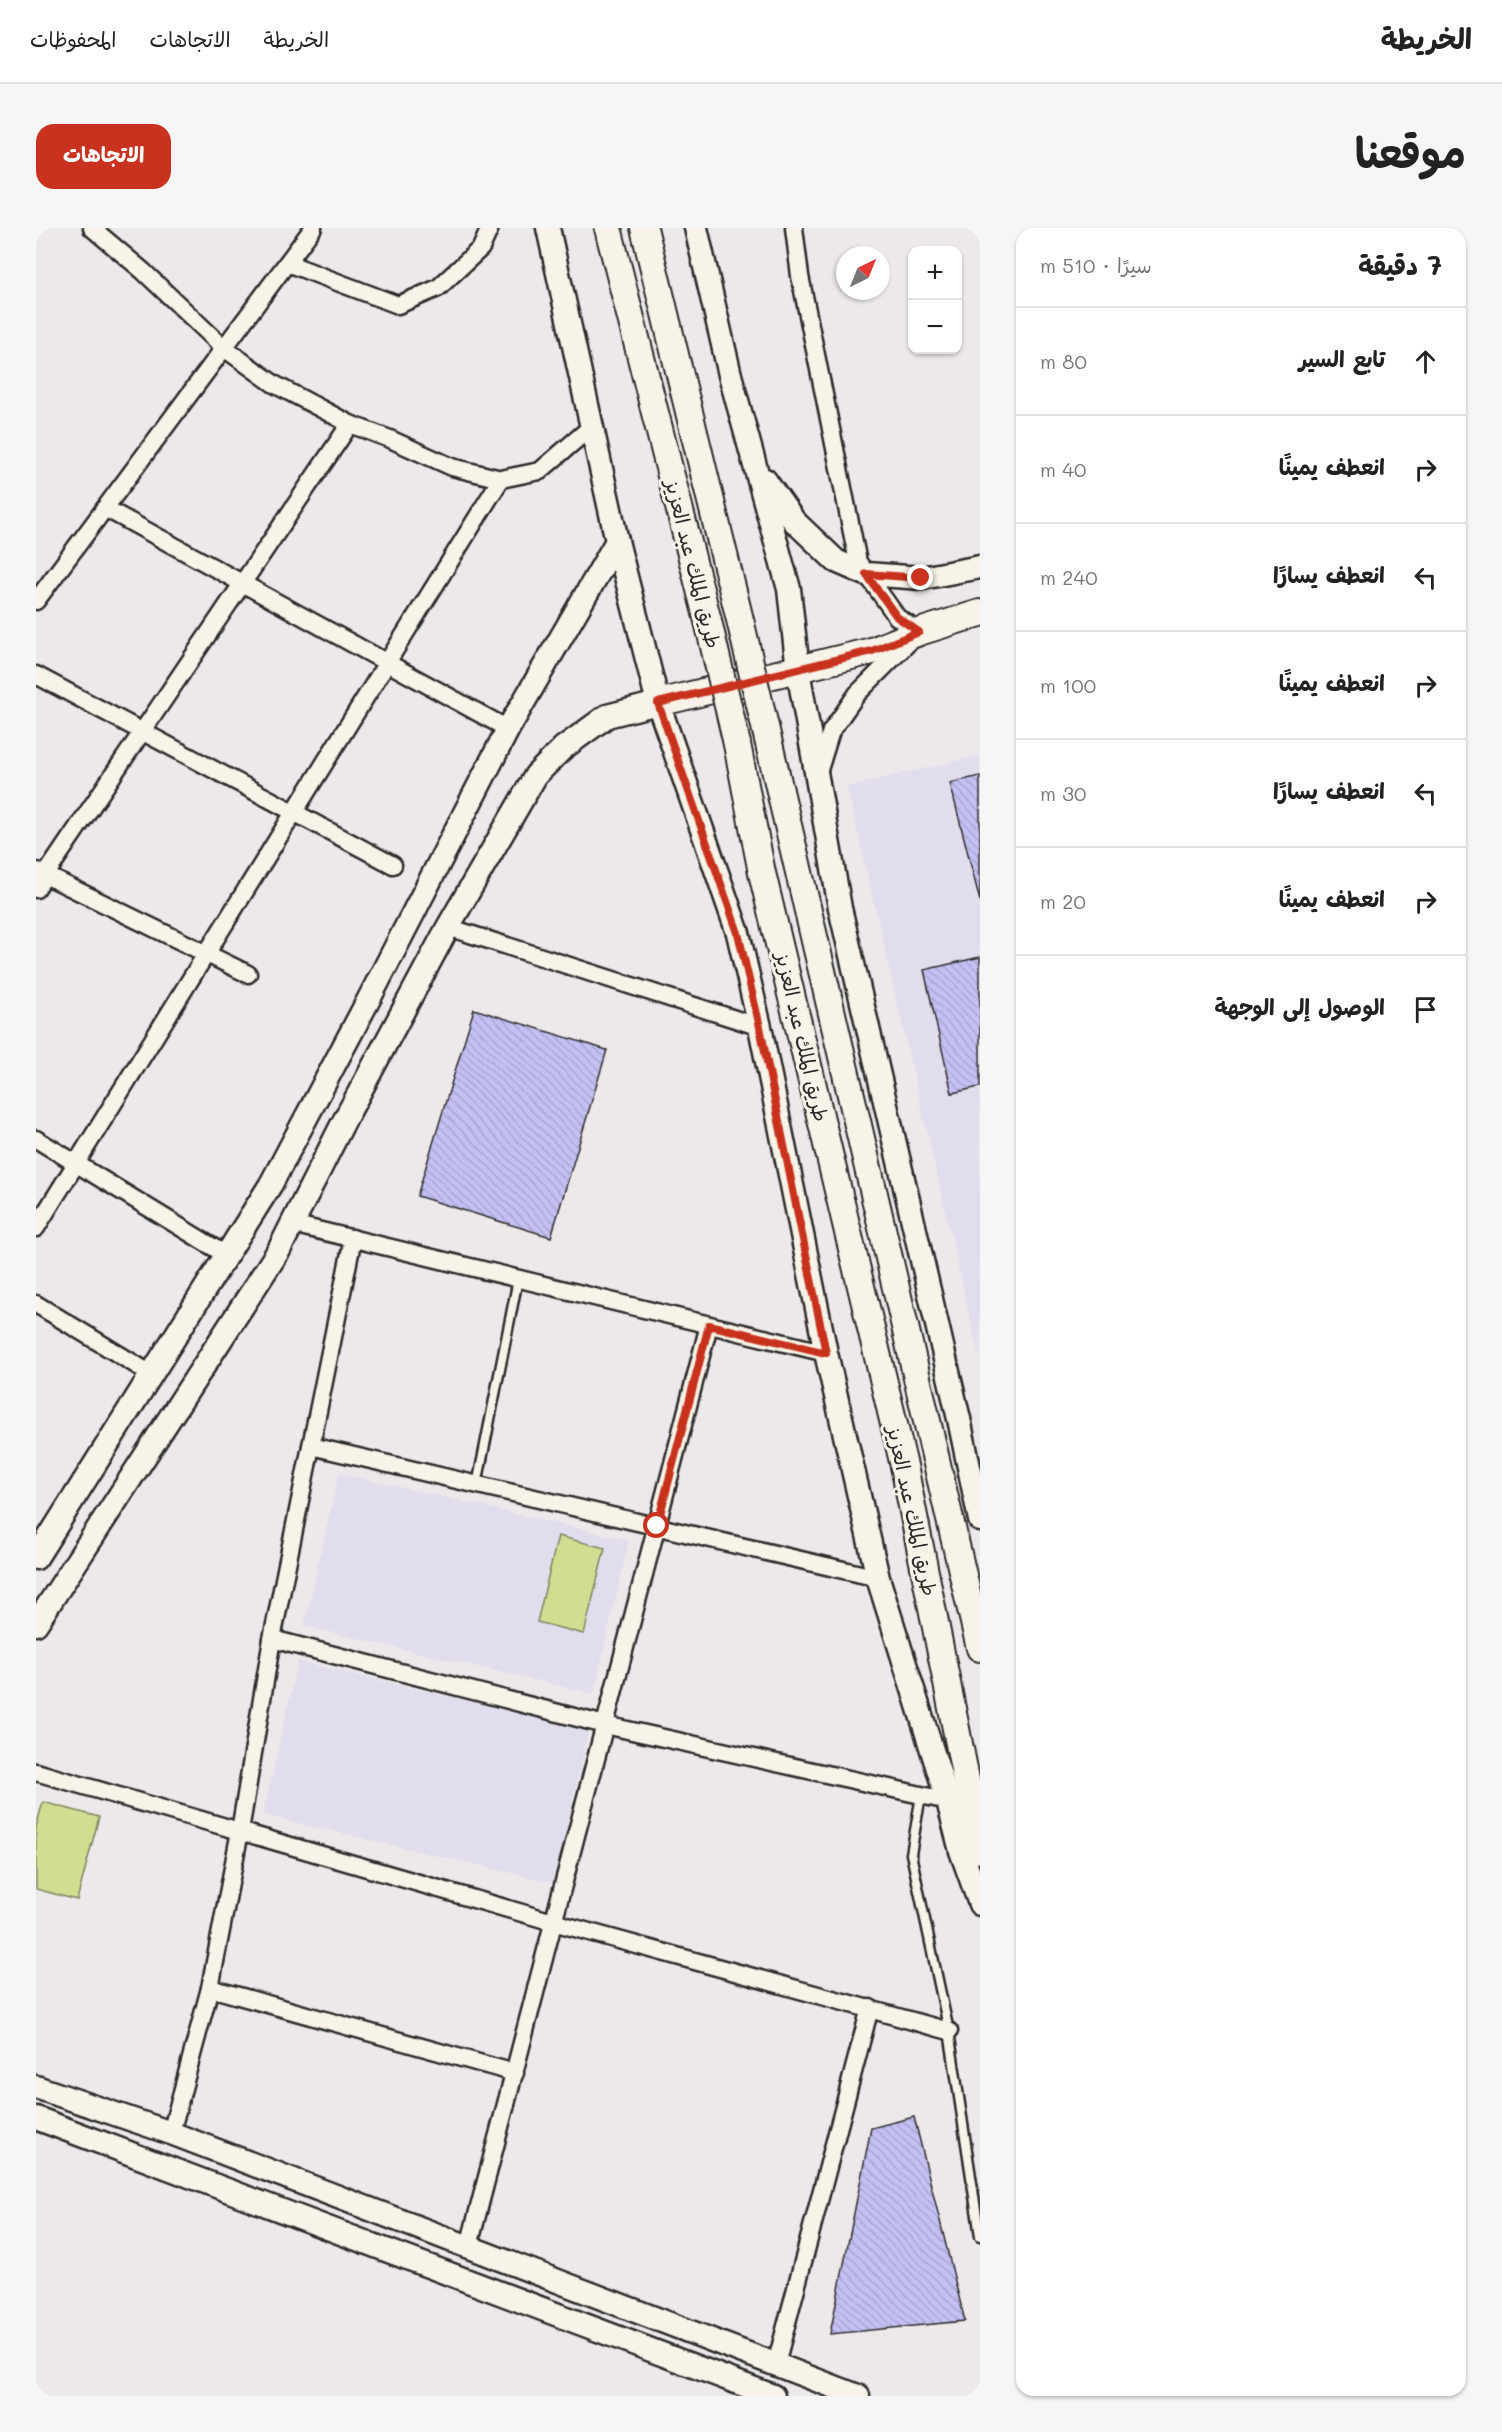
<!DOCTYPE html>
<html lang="ar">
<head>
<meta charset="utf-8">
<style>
  body { margin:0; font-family:Mali,"Playpen Sans Arabic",sans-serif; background:#f6f6f6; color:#222; direction:rtl }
  .controls { position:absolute; right:18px; top:18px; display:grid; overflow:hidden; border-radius:12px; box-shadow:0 2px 4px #0004 }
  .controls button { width:54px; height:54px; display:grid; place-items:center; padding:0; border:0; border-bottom:2px solid #e0e0e0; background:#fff; color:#222; font:30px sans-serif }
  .compass { position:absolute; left:800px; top:18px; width:54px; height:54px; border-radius:50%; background:#fff; box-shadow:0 2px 4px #0004; rotate:43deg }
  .stop { position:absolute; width:18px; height:18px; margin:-14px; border:4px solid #c8321e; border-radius:50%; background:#fff }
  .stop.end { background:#c8321e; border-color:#fff; box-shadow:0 2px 6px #0008 }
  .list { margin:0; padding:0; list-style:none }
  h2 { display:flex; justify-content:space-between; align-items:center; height:78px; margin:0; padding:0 24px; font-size:26px }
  h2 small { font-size:20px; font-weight:400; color:#767676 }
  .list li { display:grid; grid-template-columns:39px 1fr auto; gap:18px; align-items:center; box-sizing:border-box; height:108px; padding:0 24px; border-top:2px solid #e0e0e0 }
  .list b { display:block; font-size:22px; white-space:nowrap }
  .list em { font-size:20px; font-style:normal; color:#767676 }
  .icon { flex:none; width:33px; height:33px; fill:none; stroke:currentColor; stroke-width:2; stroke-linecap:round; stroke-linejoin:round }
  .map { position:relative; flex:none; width:944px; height:2168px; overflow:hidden; direction:ltr; border-radius:18px }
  header { display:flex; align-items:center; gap:36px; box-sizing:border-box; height:84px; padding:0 30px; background:#fff; border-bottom:2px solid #e0e0e0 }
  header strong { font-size:28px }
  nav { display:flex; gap:33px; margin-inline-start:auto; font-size:21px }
  .intro { display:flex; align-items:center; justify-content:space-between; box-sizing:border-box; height:144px; padding:0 36px }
  h1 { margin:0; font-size:42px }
  .button { padding:15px 27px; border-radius:18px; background:#c8321e; color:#fff; font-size:21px; font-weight:700 }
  main { display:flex; gap:36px; padding:0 36px }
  aside { flex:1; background:#fff; border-radius:18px; box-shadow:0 2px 4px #0004 }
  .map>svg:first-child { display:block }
  .built { fill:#e1dded }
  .pitch { fill:#d1de92; stroke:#7e845e; stroke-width:1.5 }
  .building { fill:url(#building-back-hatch); stroke:#2b2b2b; stroke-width:1.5 }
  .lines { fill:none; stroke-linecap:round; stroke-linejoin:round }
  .lane-casing { stroke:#2b2b2b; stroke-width:13 }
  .street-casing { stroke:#2b2b2b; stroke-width:21 }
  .secondary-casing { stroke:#2b2b2b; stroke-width:27 }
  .primary-casing { stroke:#2b2b2b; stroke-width:30 }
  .lane { stroke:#f7f3e8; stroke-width:8 }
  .street { stroke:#f7f3e8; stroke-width:16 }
  .secondary { stroke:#f7f3e8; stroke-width:22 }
  .primary { stroke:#f7f3e8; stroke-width:26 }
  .primary-bridge-casing { stroke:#2b2b2b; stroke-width:30; stroke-linecap:butt }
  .primary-bridge { stroke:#f7f3e8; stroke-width:26 }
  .route { stroke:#c8321e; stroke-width:8 }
  .labels { text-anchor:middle; stroke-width:6; stroke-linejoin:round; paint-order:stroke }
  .street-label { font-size:20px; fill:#2b2b2b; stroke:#f7f3e8 }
</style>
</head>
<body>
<header>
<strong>الخريطة</strong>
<nav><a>الخريطة</a><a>الاتجاهات</a><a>المحفوظات</a></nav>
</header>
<div class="intro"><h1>موقعنا</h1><a class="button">الاتجاهات</a></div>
<main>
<aside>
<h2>7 دقيقة<small>سيرًا · 510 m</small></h2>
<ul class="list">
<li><svg class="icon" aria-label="ahead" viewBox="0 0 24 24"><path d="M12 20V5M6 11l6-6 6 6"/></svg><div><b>تابع السير</b></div><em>80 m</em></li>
<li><svg class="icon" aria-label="right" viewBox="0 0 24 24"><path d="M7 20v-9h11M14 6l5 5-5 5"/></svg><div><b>انعطف يمينًا</b></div><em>40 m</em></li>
<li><svg class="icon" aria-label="left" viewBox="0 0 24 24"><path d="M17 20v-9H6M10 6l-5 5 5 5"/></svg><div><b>انعطف يسارًا</b></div><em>240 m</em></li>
<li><svg class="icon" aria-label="right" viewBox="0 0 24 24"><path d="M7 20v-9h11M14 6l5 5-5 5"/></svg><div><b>انعطف يمينًا</b></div><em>100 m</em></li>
<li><svg class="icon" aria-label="left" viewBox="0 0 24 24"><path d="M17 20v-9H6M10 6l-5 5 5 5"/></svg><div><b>انعطف يسارًا</b></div><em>30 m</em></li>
<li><svg class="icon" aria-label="right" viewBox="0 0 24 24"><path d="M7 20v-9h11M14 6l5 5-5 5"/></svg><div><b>انعطف يمينًا</b></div><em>20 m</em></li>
<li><svg class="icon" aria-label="arrive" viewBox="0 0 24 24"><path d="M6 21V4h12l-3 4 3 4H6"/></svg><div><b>الوصول إلى الوجهة</b></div></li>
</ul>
</aside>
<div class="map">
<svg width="944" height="2168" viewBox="0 0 944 2168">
  <defs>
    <pattern id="building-back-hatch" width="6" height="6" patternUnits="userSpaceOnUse" patternTransform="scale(1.5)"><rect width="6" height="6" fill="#c4c0f3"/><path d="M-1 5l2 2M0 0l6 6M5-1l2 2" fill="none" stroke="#a9a5d0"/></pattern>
  </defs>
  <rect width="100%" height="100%" fill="#ede9ea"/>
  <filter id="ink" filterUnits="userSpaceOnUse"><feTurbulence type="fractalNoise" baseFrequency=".0167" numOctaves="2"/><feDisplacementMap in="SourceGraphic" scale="12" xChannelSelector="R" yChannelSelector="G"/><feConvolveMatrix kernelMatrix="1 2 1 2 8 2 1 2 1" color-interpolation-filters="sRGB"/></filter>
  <g filter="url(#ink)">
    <g class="built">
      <path d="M944,527v606l-133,-574z"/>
      <path d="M303,1245l290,67 -35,154 -290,-68z"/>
      <path d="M262,1433l291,68 -35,154 -291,-68z"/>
    </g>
    <g class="pitch">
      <path d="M522,1308l47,12 -21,86 -47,-12z"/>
      <path d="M7,1574l56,15 -22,83 -41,-11v-62z"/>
    </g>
    <g class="building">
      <path d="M944,548v125l-30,-118z"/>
      <path d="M944,729v130l-28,6 -28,-123z"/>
      <path d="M438,781l133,41 -56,187 -134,-41z"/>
      <path d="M878,1889l51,204 -135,13 41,-206z"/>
    </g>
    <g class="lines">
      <g class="lane-casing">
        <g id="lane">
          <path d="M441,1257l41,-206"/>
          <path d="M885,1567l-10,59 38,177 31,205"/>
        </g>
      </g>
      <g class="street-casing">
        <g id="street">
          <path d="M56,0l51,43 81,77 50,36 76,40 40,15 62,28 49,12 39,-8 52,-45"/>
          <path d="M758,0l6,48 58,286 39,55 22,15 -62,62 -26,37 -13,42"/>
          <path d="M251,35l111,42 40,-17 43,-40 9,-20"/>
          <path d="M69,280l403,221"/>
          <path d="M0,373l277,-373"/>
          <path d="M0,447l357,190"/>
          <path d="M1,643l211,103"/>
          <path d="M0,661l314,-465"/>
          <path d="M412,699l312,100"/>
          <path d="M0,911l190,116"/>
          <path d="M256,996l534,129"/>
          <path d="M0,1000l465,-749"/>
          <path d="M0,1076l115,70"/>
          <path d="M275,1218l567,132"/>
          <path d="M236,1411l333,86 343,76"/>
          <path d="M0,1544l517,150 396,109"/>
          <path d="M174,1760l305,85"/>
          <path d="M135,1905l39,-145 30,-157 32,-192 81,-401"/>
          <path d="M433,2018l240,-921"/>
          <path d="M740,2136l94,-356"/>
        </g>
      </g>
      <g class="secondary-casing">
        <g id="secondary">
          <path d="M512,0l69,313 41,162 80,230 22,94 66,326 52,225 70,223 13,50 19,53"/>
          <path d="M660,0l34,147 59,214 9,81 42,238 119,511 21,101"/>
          <path d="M729,252l29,41 42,40 30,13 56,4 58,-11"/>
          <path d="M0,1330l235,-374 99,-187 138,-268 109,-188"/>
          <path d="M0,1396l243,-374 64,-127 105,-196 88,-152 27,-27 44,-32 51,-13"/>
          <path d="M0,1859l135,46 687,263"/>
          <path d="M0,1890l737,278"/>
        </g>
      </g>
      <g class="primary-casing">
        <g id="primary">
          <path d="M572,0l100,393"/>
          <path d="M608,0l97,396"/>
          <path d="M622,475l214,-52 47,-19 61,-19"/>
          <path d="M701,516l25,129 142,593 76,384"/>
          <path d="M734,520l210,900"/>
        </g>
      </g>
      <use href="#lane" class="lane"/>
      <use href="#street" class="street"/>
      <use href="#secondary" class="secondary"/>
      <use href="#primary" class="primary"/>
      <g class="primary-bridge-casing">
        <g id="primary-bridge">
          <path d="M672,393l29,123"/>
          <path d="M705,396l29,124"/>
        </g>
      </g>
      <use href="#primary-bridge" class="primary-bridge"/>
    </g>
  </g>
  <g class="lines" filter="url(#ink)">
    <path class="route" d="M621,1298l52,-201 117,28 -66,-326 -22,-94 -80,-230 214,-52 47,-19 -22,-15 -31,-43 55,4"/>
  </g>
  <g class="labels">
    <g class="street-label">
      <text transform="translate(657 336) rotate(76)" y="7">طريق الملك عبد العزيز</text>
      <text transform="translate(766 809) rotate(77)" y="7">طريق الملك عبد العزيز</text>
      <text transform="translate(876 1283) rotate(78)" y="7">طريق الملك عبد العزيز</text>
    </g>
  </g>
</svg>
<div class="controls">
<button>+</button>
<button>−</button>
</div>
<svg class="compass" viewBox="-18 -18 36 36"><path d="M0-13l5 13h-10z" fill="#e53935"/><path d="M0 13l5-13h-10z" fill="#767676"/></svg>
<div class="stop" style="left:621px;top:1298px"></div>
<div class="stop end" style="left:885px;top:350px"></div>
</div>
</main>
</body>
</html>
